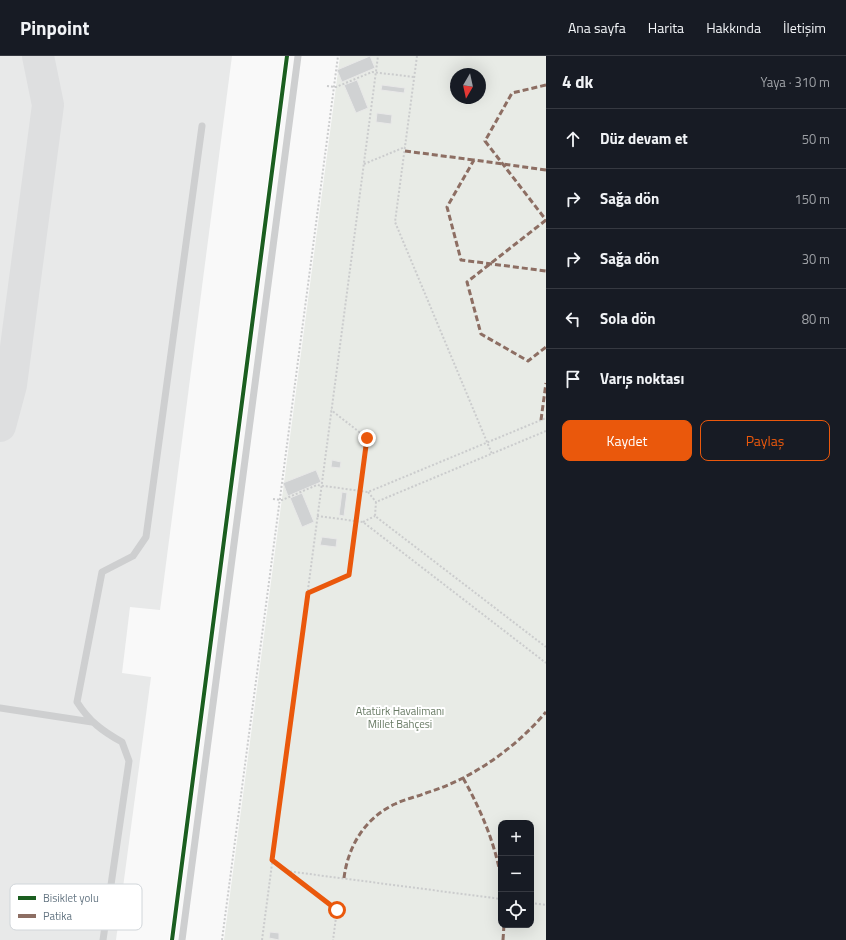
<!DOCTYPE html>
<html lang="tr">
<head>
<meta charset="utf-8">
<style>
  body { margin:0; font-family:"Titillium Web",sans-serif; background:#242831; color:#f1f3f6 }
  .controls { position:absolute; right:12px; bottom:12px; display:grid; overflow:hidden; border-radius:8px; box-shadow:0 4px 16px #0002 }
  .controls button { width:36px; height:36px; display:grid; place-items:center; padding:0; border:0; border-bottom:1px solid #363941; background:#171b24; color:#f1f3f6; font:20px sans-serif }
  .compass { position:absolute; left:450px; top:12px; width:36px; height:36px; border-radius:50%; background:#171b24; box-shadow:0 4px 16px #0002; rotate:189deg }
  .stop { position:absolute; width:12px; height:12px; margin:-9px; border:3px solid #ea580c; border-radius:50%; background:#fff }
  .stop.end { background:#ea580c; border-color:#fff; box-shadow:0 1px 4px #0008 }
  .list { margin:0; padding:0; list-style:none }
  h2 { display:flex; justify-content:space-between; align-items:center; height:52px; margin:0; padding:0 16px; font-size:17px }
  h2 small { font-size:13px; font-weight:400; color:#9ea1a6 }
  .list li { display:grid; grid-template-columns:26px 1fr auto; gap:12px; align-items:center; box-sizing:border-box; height:60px; padding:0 16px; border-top:1px solid #363941 }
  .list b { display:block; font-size:15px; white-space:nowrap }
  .list em { font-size:13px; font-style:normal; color:#9ea1a6 }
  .actions { display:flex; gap:8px; padding:12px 16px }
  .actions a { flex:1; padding:9px 0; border:1px solid #ea580c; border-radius:8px; text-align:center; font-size:14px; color:#ea580c }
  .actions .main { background:#ea580c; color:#fff }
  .icon { flex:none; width:22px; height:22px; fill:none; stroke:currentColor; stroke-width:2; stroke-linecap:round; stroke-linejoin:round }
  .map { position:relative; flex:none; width:546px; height:884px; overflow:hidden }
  header { display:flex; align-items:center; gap:24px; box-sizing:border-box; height:56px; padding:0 20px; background:#171b24; border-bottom:1px solid #363941 }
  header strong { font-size:19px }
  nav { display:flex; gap:22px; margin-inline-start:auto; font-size:14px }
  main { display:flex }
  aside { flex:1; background:#171b24 }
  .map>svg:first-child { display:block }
  .built { fill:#e8e9e9 }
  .green { fill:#e8ebe6; fill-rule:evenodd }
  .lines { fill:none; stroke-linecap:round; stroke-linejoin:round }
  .taxiway { stroke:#dedfe0; stroke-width:32 }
  .building { fill:#d0d2d3; stroke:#e8e8e8 }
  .path { stroke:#cbcccd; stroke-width:2; stroke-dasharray:2 2; stroke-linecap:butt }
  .lane { stroke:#cecfd0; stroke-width:7 }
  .quiet { stroke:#8d6e63; stroke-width:3; stroke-dasharray:6 3; stroke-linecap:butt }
  .cycleway-casing { stroke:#fff; stroke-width:6 }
  .cycleway { stroke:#1b5e20; stroke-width:4 }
  .route { stroke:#ea580c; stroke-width:5 }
  .labels { text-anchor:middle; stroke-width:4; stroke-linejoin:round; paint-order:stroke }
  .park-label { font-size:11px; fill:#687a64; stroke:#fff }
  .key { fill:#fff; stroke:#d1d6da; stroke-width:1 }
  .key-label { font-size:11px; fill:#657683 }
</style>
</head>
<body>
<header>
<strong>Pinpoint</strong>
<nav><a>Ana sayfa</a><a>Harita</a><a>Hakkında</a><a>İletişim</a></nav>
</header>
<main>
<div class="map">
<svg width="546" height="884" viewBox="0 0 546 884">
  <rect width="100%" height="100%" fill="#f9f9f9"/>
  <path class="built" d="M0,0h232l-72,554 -30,-3 -8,66 29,4 -35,263h-116z"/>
  <path class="green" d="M340,0h206v884h-322zM456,18h24v24h-24zM501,767h30v102h-30z"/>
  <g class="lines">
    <path class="taxiway" d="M0,370l11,-41 37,-280 -10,-49"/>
  </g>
  <g class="building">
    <path d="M370,0l5,12 -33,14 -5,-12z"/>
    <path d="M357,24l11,28 -12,5 -12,-28z"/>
    <path d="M382,29l23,3 -1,5 -23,-3z"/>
    <path d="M377,57l15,2 -1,9 -15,-2z"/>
    <path d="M332,404l9,2 -1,6 -9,-1z"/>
    <path d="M316,414l5,12 -33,14 -5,-13z"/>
    <path d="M342,436l5,1 -3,23 -5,-1z"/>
    <path d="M302,437l12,29 -12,5 -12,-29z"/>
    <path d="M322,481l15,2 -1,8 -16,-2z"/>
    <path d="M270,876l9,1v7l-10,-2z"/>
  </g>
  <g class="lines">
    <g class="path">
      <path d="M417,0l-22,166 97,232"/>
      <path d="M327,30l9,1 36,-15 42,5"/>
      <path d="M364,108l41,-17"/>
      <path d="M546,375l-170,71 -1,14 171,131"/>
      <path d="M368,436l8,10"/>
      <path d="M273,443l9,1 35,-15 51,7 178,-74"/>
      <path d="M317,460l46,6 183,141"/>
      <path d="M363,466l12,-6"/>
      <path d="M308,537l41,-18 18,-137 -36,-28"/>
      <path d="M272,804l65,50 -4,30"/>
      <path d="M286,815l215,28"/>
      <path d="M531,847l15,2"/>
      <path d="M222,884l116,-884"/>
      <path d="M262,884l116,-884"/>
    </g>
    <g class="lane">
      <path d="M0,652l92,14"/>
      <path d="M103,884l26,-179 -7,-19c-20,-11 -33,-21 -45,-40l25,-130 31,-16 13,-19 56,-411"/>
      <path d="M182,884l116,-884"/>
    </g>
    <g class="quiet">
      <path d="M546,29l-34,8 -27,48 61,79"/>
      <path d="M405,95l69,9"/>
      <path d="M546,114l-72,-10 -27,47 14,53 85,11"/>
      <path d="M546,164l-79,62 14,52 47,27 18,-14"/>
      <path d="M541,364l5,-37"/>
      <path d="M463,722c18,32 31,63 38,99"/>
      <path d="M344,822c4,-32 21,-60 51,-74 10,-5 21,-7 31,-11 13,-4 25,-9 37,-15 31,-16 60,-39 83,-66"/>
      <path d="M503,884l1,-15"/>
    </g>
    <g class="cycleway-casing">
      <path id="cycleway" d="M172,884l115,-884"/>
    </g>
    <use href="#cycleway" class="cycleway"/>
  </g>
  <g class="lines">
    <path class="route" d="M337,854l-65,-50 36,-267 41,-18 18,-137"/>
  </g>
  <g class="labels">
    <g class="park-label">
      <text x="400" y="659">Atatürk Havalimanı<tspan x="400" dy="13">Millet Bahçesi</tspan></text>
    </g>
  </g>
  <rect x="10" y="828" width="132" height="46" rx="6" class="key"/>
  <rect x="18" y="840" width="18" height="4" fill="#1b5e20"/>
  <rect x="18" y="858" width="18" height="4" fill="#8d6e63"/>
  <g class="key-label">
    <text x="43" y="846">Bisiklet yolu</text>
    <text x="43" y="864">Patika</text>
  </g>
</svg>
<div class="controls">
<button>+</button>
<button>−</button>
<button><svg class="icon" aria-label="locate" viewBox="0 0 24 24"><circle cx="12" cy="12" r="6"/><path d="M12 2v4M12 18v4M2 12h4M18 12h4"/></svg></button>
</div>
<svg class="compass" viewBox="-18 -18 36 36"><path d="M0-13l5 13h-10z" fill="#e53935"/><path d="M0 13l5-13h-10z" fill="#9ea1a6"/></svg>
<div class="stop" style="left:337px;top:854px"></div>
<div class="stop end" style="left:367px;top:382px"></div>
</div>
<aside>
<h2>4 dk<small>Yaya · 310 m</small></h2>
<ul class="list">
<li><svg class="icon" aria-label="ahead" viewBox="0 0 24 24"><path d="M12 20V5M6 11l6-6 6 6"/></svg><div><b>Düz devam et</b></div><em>50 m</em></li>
<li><svg class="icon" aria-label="right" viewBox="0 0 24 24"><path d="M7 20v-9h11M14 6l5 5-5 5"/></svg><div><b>Sağa dön</b></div><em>150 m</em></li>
<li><svg class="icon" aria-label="right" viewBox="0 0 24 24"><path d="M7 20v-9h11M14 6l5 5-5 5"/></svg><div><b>Sağa dön</b></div><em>30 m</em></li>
<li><svg class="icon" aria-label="left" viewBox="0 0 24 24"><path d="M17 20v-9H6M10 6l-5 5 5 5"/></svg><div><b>Sola dön</b></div><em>80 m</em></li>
<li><svg class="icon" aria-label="arrive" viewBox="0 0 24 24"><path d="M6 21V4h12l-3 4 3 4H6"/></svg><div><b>Varış noktası</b></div></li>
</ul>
<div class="actions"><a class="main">Kaydet</a><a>Paylaş</a></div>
</aside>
</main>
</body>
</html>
